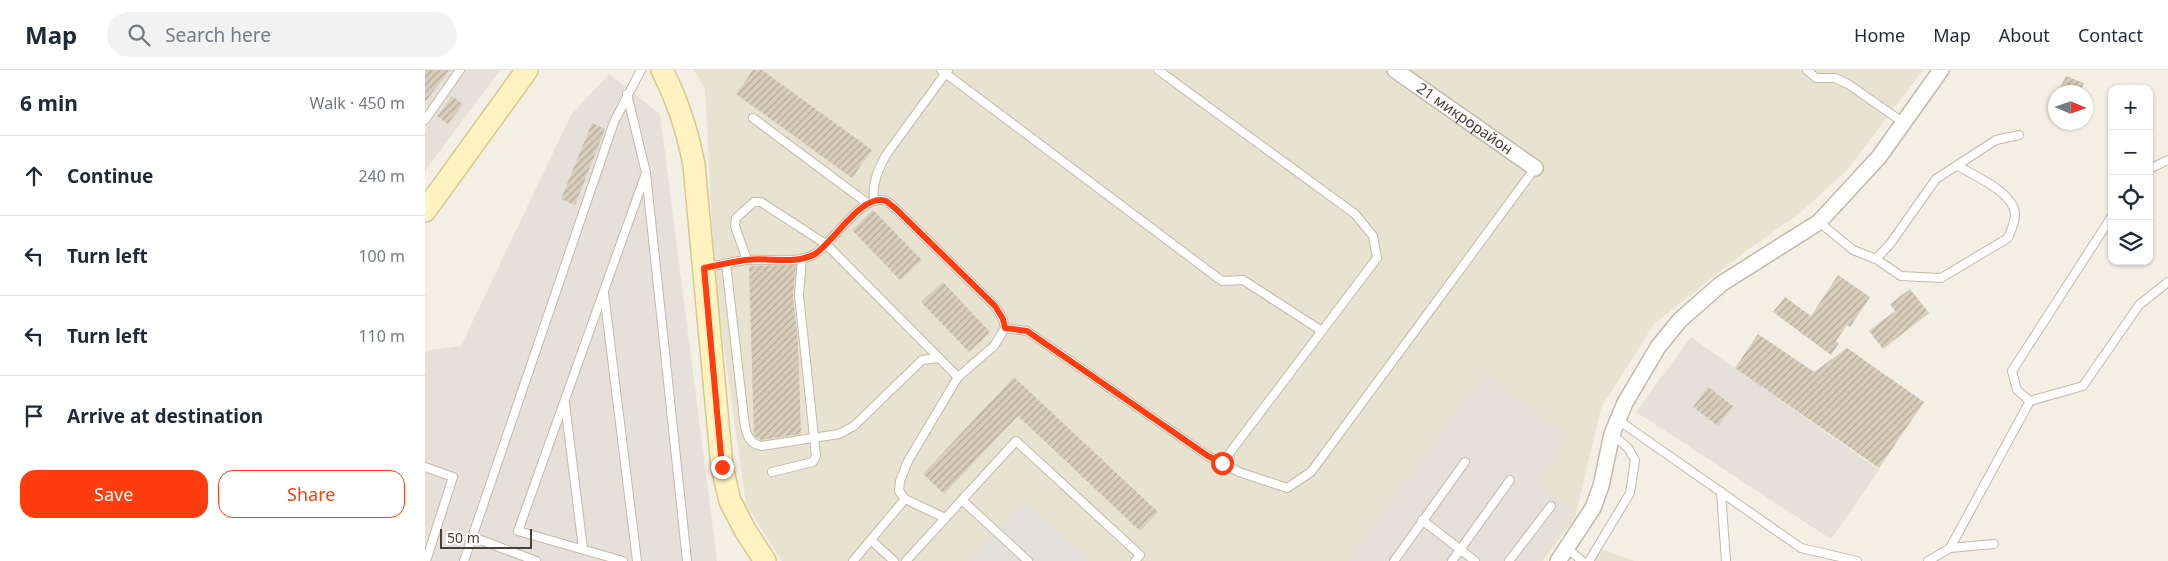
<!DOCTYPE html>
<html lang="en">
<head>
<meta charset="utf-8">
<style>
  body { margin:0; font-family:"Noto Sans",sans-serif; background:#f2f2f3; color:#1f2937 }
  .controls { position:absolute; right:15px; top:15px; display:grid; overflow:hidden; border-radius:10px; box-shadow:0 1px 4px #0004 }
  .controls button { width:45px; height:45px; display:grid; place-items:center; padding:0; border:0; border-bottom:1px solid #e0e1e3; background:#fff; color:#1f2937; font:25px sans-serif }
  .compass { position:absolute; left:1623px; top:15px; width:45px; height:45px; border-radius:50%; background:#fff; box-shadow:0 1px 4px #0004; rotate:92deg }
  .scale { position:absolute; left:15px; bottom:12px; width:92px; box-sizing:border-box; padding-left:5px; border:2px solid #463f33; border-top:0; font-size:14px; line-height:18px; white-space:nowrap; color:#463f33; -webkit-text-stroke:4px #fff; paint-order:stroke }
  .stop { position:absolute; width:15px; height:15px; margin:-11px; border:4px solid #ff3d0f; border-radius:50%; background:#fff }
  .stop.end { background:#ff3d0f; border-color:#fff; box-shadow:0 1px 5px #0008 }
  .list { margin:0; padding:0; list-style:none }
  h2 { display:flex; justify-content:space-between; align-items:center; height:65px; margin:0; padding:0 20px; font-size:21px }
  h2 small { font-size:16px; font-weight:400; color:#747a83 }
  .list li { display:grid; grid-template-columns:32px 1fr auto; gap:15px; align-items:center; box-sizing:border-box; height:80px; padding:0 20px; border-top:1px solid #e0e1e3 }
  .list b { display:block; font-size:19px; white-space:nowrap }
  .list em { font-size:16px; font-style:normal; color:#747a83 }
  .actions { display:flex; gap:10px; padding:15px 20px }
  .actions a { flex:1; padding:11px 0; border:1px solid #ff3d0f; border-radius:15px; text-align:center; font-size:18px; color:#ff3d0f }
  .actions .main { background:#ff3d0f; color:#fff }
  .icon { flex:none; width:28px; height:28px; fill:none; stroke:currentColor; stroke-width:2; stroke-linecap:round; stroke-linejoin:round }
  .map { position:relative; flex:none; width:1743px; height:491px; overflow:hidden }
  header { display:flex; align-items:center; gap:30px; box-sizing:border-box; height:70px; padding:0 25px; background:#fff; border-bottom:1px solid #e0e1e3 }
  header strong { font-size:24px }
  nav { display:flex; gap:28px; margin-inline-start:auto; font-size:18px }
  .search { width:350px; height:45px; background:#f2f2f3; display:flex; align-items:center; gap:12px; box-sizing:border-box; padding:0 18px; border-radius:28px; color:#747a83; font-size:19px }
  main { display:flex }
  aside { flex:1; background:#fff }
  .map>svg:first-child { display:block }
  .residential { fill:#e8e2d1 }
  .industrial { fill:#e5e0d9 }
  .parking { fill:#e3e1dc }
  .building { fill:url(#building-hatch) }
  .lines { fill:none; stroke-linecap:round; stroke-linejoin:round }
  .lane-casing { stroke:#c2baa8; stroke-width:10 }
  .street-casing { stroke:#c2baa8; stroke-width:18 }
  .secondary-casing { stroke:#d7c78f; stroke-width:24 }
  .lane { stroke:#fff; stroke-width:8 }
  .street { stroke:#fff; stroke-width:15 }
  .secondary { stroke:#fff3c2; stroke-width:21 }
  .route { stroke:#ff3d0f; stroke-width:6 }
  .labels { text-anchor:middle; stroke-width:5; stroke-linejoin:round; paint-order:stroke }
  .street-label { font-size:15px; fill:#463f33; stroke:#fff }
</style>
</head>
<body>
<header>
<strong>Map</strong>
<div class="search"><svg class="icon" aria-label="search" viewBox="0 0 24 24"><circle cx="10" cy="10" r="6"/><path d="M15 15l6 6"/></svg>Search here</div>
<nav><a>Home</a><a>Map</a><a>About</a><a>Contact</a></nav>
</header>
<main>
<aside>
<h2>6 min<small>Walk · 450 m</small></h2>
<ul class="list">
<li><svg class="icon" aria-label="ahead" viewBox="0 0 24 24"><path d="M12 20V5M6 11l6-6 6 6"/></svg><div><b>Continue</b></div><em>240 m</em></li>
<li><svg class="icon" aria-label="left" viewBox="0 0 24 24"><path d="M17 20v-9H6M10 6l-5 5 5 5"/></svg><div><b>Turn left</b></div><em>100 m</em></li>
<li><svg class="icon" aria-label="left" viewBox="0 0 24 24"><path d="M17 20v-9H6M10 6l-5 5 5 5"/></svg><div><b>Turn left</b></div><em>110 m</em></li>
<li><svg class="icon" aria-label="arrive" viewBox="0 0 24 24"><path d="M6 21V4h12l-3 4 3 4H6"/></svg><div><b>Arrive at destination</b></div></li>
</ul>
<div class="actions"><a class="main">Save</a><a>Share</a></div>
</aside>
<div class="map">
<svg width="1743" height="491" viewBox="0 0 1743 491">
  <defs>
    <pattern id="building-hatch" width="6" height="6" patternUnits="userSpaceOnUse" patternTransform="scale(1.25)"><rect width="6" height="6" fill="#d9cebb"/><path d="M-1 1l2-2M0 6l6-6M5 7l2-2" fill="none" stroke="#b2a999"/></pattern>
  </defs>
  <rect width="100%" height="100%" fill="#f3efe4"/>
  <g class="residential">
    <path d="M269,0h1229l-76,100 -47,43 -54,38 -92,73 -53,84 -26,110 -32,43h-761l-36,-56 -31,-223 -10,-193z"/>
    <path d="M1171,477l39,14h-49z"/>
  </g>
  <g class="industrial">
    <path d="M0,0h75l-75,101z"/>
    <path d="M184,4l51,40 57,447h-292v-210l36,-5 110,-231z"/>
    <path d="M1266,267l188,133 -48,69 -195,-127z"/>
    <path d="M1059,303l84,64 -29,47 36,27 -38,50h-190z"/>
  </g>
  <path class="parking" d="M599,431l64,58 -1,2h-112l-3,-3z"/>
  <g class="building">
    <path d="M0,0h25l-25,32z"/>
    <path d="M328,0h9l110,80 -20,28 -116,-84z"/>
    <path d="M1641,6l18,7 -4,9h-22z"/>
    <path d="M27,26l11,8 -15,20 -11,-8z"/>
    <path d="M167,53l13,6 -30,76 -14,-6z"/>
    <path d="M448,140l49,50 -22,20 -48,-50z"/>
    <path d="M371,195l-3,31 5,46 3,92 -40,6 -7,-4 -5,-170z"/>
    <path d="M1413,205l32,22 -20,30 -3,-2 -11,16 3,2 -8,12 -58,-43 12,-15 26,19z"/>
    <path d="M518,212l47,50 -21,20 -48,-50z"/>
    <path d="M1485,219l19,24 -46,36 -14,-18 26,-20 -5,-7z"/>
    <path d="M1333,264l56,38 33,-24 77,54 -45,66 -144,-100z"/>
    <path d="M589,307l144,135 -18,19 -122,-115 -74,78 -21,-20z"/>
    <path d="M1283,317l25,19 -15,20 -25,-19z"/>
  </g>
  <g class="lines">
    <g class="lane-casing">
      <g id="lane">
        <path d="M516,0l281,211 21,-1 79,51"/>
        <path d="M733,0l197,144 18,22 4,22 -155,205"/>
        <path d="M1382,0l9,8h19l13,6 56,39"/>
        <path d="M202,24l19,79"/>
        <path d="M328,48l114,85"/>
        <path d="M0,50l35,-50"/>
        <path d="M1724,99l19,-9"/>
        <path d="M449,130c-2,-17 4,-30 12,-45l62,-85"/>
        <path d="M1394,152l34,28 23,9 14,-15 46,-65 60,-39 23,-5"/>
        <path d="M1451,189l25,17 40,2 67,-40c3,-7 7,-16 7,-23 0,-22 -40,-39 -57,-49"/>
        <path d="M322,190l-12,-34 1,-8 18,-16h7l66,43 131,132 -50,84 -8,20 -1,10 6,8"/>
        <path d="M301,194l19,163c3,11 5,16 16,19l78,-12 15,-8 68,-66 17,-2"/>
        <path d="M279,198c14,-3 28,-6 42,-8 22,-2 49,5 69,-6 19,-12 47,-62 71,-53 3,1 6,5 9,7l100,98 8,13 2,9 -11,18 -36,31"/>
        <path d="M179,223l33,268"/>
        <path d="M580,258l22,3 181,125 31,16 48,16 24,-16 224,-304"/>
        <path d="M1605,331l-13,-11 -5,-19 100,-155"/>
        <path d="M140,333l18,146"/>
        <path d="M1193,350l183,128 56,13"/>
        <path d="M0,397l28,10 -27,84"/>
        <path d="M347,402l41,-10 3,-6 -17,-161 3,-36"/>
        <path d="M1296,422l5,69"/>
        <path d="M537,430l66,61"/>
        <path d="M997,450l53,41"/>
        <path d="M48,467l63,24"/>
        <path d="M447,471l22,20"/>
        <path d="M1142,478l15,13"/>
        <path d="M1525,478l44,-4"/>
        <path d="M39,491l150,-439 27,-52"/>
        <path d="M198,491l-105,-30 128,-358 41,388"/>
        <path d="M428,491l52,-62 40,19"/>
        <path d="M481,491l110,-120 124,114 -5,6"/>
        <path d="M969,491l71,-99"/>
        <path d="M1027,491l58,-81"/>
        <path d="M1084,491l42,-55"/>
        <path d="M1164,491l41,-68 5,-33 -7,-12 -16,-14"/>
        <path d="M1503,491l22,-13 80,-147 53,-15 56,-81 29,-23"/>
      </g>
    </g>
    <g class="street-casing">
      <g id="street">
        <path id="s1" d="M970,0l140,98"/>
        <path d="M1133,491l35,-53 8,-22 11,-52 13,-31 33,-56 22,-27 41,-36 98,-62 60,-65 62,-87"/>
      </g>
    </g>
    <g class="secondary-casing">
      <g id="secondary">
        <path d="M237,0c16,32 25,59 32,95l28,302 8,34 15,29 20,31"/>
        <path d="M0,141l102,-141"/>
      </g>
    </g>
    <use href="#lane" class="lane"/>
    <use href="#street" class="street"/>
    <use href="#secondary" class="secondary"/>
  </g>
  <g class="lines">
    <path class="route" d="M297,397l-18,-199c14,-3 28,-6 42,-8 22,-3 49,5 69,-6 19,-12 47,-62 71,-53 3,2 6,5 9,7l100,98 8,13 2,9 22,3 181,125 14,7"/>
  </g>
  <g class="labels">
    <g class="street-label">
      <text dy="5" stroke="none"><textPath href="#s1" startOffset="85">21 микрорайон</textPath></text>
    </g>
  </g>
</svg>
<div class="controls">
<button>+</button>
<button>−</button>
<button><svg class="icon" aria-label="locate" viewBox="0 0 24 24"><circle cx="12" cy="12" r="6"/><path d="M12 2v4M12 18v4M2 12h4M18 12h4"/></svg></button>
<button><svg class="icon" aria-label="layers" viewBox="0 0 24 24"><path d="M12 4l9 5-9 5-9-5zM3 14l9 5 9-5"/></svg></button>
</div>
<svg class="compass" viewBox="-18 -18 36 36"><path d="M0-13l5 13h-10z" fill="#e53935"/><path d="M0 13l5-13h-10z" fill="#747a83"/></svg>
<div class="scale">50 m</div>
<div class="stop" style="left:797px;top:393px"></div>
<div class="stop end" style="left:297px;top:397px"></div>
</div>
</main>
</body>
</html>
